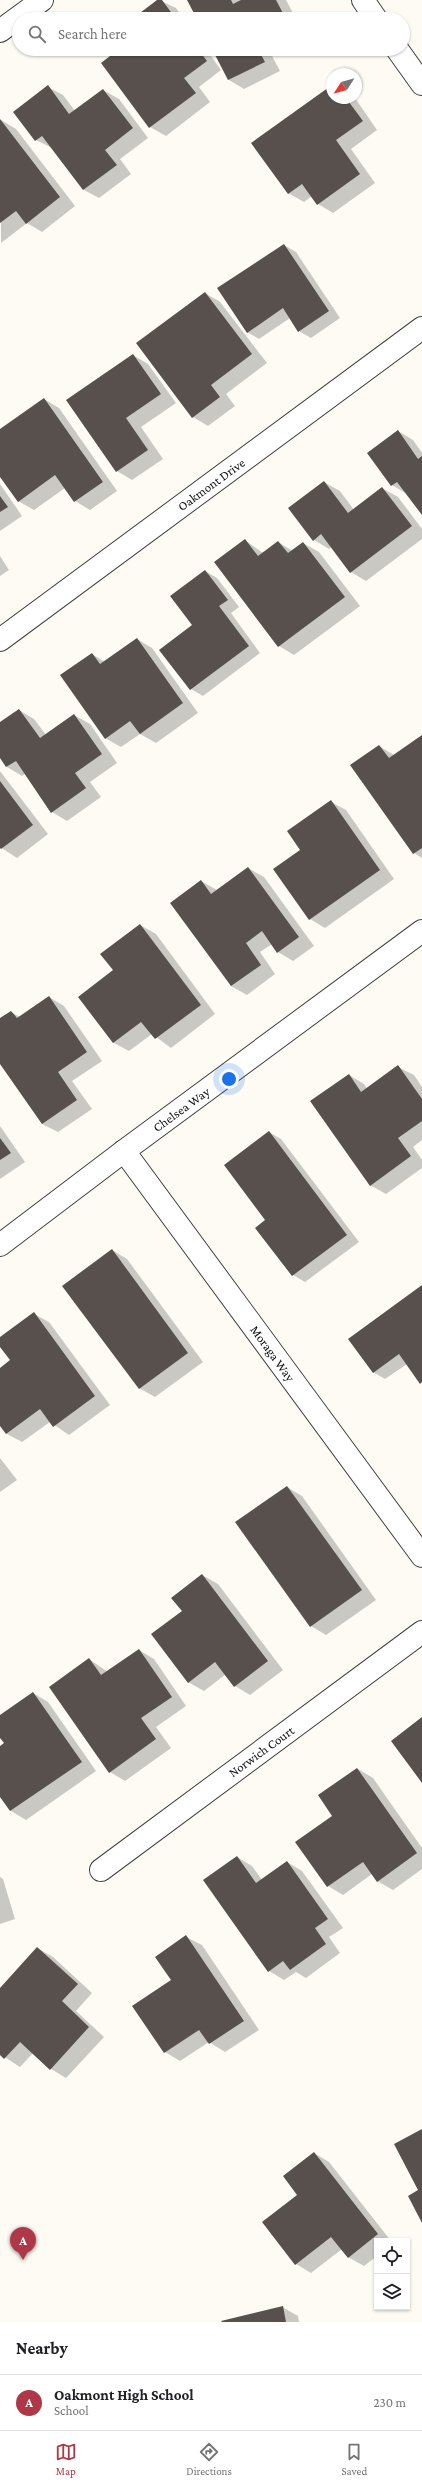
<!DOCTYPE html>
<html lang="en">
<head>
<meta charset="utf-8">
<style>
  body { margin:0; font-family:"Crimson Pro",serif; background:#f2f2f2; color:#202124 }
  .controls { position:absolute; right:12px; bottom:12px; display:grid; overflow:hidden; border-radius:0px; box-shadow:0 1px 3px #0004 }
  .controls button { width:36px; height:36px; display:grid; place-items:center; padding:0; border:0; border-bottom:1px solid #e0e0e0; background:#fff; color:#202124; font:20px sans-serif }
  .compass { position:absolute; left:326px; top:68px; width:36px; height:36px; border-radius:50%; background:#fff; box-shadow:0 1px 3px #0004; rotate:234deg }
  .you { position:absolute; left:229px; top:1079px; width:14px; height:14px; margin:-10px; border:3px solid #fff; border-radius:50%; background:#1a73e8; box-shadow:0 0 0 6px #1a73e833 }
  .badge { display:grid; place-items:center; width:26px; height:26px; border-radius:50%; background:#af3848; color:#fff; font-size:13px; font-weight:700 }
  .pin { position:absolute; translate:-50% -33px; filter:drop-shadow(0 1px 2px #0008) }
  .pin::after { content:''; position:absolute; top:21px; width:14px; height:12px; background:inherit; clip-path:polygon(0 0,100% 0,50% 100%) }
  .list { margin:0; padding:0; list-style:none }
  h2 { display:flex; justify-content:space-between; align-items:center; height:52px; margin:0; padding:0 16px; font-size:17px }
  h2 small { font-size:13px; font-weight:400; color:#757577 }
  .list li { display:grid; grid-template-columns:26px 1fr auto; gap:12px; align-items:center; box-sizing:border-box; height:56px; padding:0 16px; border-top:1px solid #e0e0e0 }
  .list b { display:block; font-size:15px; white-space:nowrap }
  .list p { margin:0; font-size:13px; white-space:nowrap; color:#757577 }
  .list em { font-size:13px; font-style:normal; color:#757577 }
  .icon { flex:none; width:22px; height:22px; fill:none; stroke:currentColor; stroke-width:2; stroke-linecap:round; stroke-linejoin:round }
  .map { position:relative; flex:none; width:422px; height:2322px; overflow:hidden }
  .search { position:absolute; background:#fff; box-shadow:0 1px 3px #0004; left:12px; right:12px; top:12px; height:44px; display:flex; align-items:center; gap:10px; box-sizing:border-box; padding:0 14px; border-radius:22px; color:#757577; font-size:15px }
  .sheet { height:108px; background:#fff }
  nav { display:flex; justify-content:space-around; align-items:center; box-sizing:border-box; height:56px; border-top:1px solid #e0e0e0; background:#fff; font-size:11px; color:#757577 }
  nav a { display:grid; justify-items:center; gap:2px }
  nav .on { color:#af3848 }
  .map>svg:first-child { display:block }
  .shadow { fill:#0003 }
  .building { fill:#57504d }
  .lines { fill:none; stroke-linecap:round; stroke-linejoin:round }
  .street-casing { stroke:#424242; stroke-width:24 }
  .street { stroke:#fff; stroke-width:22 }
  .labels { text-anchor:middle; stroke-width:4; stroke-linejoin:round; paint-order:stroke }
  .street-label { font-size:13px; fill:#0f0f0f; stroke:#fff }
</style>
</head>
<body>
<div class="map">
<svg width="422" height="2322" viewBox="0 0 422 2322">
  <rect width="100%" height="100%" fill="#fdfbf3"/>
  <g class="shadow">
    <path d="M159,0l17,8 8,11h-50z"/>
    <path d="M188,0h98l10,19h-98z"/>
    <path d="M120,49h86l15,21 -22,17 11,15 -44,34 -16,-9 -48,-64z"/>
    <path d="M213,49h72l-13,7 8,15 -36,18 -15,-9z"/>
    <path d="M332,86v12h23l22,32 -26,19 24,34 -42,30 -15,-9 -6,-8 -8,6 -16,-9z"/>
    <path d="M48,87l15,8 12,16 28,-21 16,9 29,39 -28,21 11,15 -32,24 -15,-8 -32,-42 -16,-8z"/>
    <path d="M1,120l15,9 59,77 -33,26 -15,-9 -26,20z"/>
    <path d="M284,245l12,7 44,66 -29,20 -12,-7 -9,-13 -31,21 -12,-7z"/>
    <path d="M205,293l15,9 47,61 -41,31 9,12 -27,20 -15,-9z"/>
    <path d="M133,355l15,9 28,39 -35,24 22,32 -31,21 -15,-9z"/>
    <path d="M44,399l15,9 58,83 -27,19 -15,-9 -10,-13 -31,22 -16,-9 -18,-26v-44z"/>
    <path d="M398,431l15,9 9,13v61l-15,-20 -15,-9 -24,-32z"/>
    <path d="M324,482l16,9 14,19 28,-22 16,9 24,32v10l-56,42 -15,-9 -19,-25 -3,2 -15,-9z"/>
    <path d="M0,484l22,32 -22,15z"/>
    <path d="M245,540l18,13 15,-11 15,9 10,-8 16,9 41,54 -66,49 -15,-9 -64,-84z"/>
    <path d="M0,556l9,14 -9,6z"/>
    <path d="M205,571l12,7 22,29 -8,6 29,40 -57,43 -12,-7 2,-64z"/>
    <path d="M137,639l15,9 46,65 -42,30 -16,-9 -19,13 -16,-9 -13,-84 13,8z"/>
    <path d="M19,710l15,9 12,16 28,-20 16,9 27,39 -27,19 11,15 -34,24 -15,-9 -27,-38 -3,2 -15,-9 -7,-10v-34z"/>
    <path d="M422,736v122l-8,-5 -35,-107 15,9z"/>
    <path d="M0,771l48,63 -31,24 -17,-11z"/>
    <path d="M331,802l15,8 48,69 -69,49 -15,-9 -8,-69z"/>
    <path d="M248,868l16,9 50,69 -21,15 -15,-9 -6,-8 -12,8 15,22 -28,21 -16,-9 -30,-105 16,9z"/>
    <path d="M140,925l16,9 59,80 -44,34 -19,-14 -23,17 -15,-8 -35,-46 35,-26z"/>
    <path d="M49,997l15,9 38,55 -30,20 20,28 -34,23 -16,-8 -42,-61v-43l11,-8 9,5z"/>
    <path d="M398,1067l16,8 8,12v53l-9,7 9,13v8l-36,26 -16,-9 -21,-110 15,9 3,5z"/>
    <path d="M0,1126l25,36 -25,17z"/>
    <path d="M269,1132l12,7 78,103 -54,40 -12,-7z"/>
    <path d="M112,1250l15,9 76,103 -48,35 -16,-9z"/>
    <path d="M422,1286v97l-15,-19 -22,15 -12,-7z"/>
    <path d="M34,1314l15,8 61,83 -41,30 -19,-13 -28,20 -15,-8 -7,-10v-55l11,-8 -11,-16v-6z"/>
    <path d="M0,1458l17,22 -17,12z"/>
    <path d="M287,1487l15,9 74,104 -50,35 -15,-9 -74,-104z"/>
    <path d="M202,1575l16,9 65,86 -33,25 -15,-9 -9,-12 -22,17 -16,-9 -5,-71z"/>
    <path d="M139,1650l15,9 32,47 -30,21 15,21 -46,33 -15,-9 -21,-113 19,13z"/>
    <path d="M33,1693l15,9 48,69 -70,49 -15,-9 -11,-16v-48l5,-3 -5,-8v-20z"/>
    <path d="M358,1769l15,9 49,70v21l-29,21 -16,-9 -5,-7 -29,21 -15,-9 6,-69z"/>
    <path d="M237,1857l15,9 10,14 25,-18 15,9 41,57 -14,9 11,16 -34,25 -10,-6 -12,8 -15,-9z"/>
    <path d="M0,1877l3,2 12,40 -15,5z"/>
    <path d="M186,1937l16,8 57,85 -34,22 -16,-10 -29,19 -15,-9 7,-72z"/>
    <path d="M37,1948l16,9 39,36 -16,18 28,26 -38,41 -15,-9 -18,-16 -13,14 -20,-13v-65z"/>
    <path d="M314,2153l15,9 62,79h-14v15l-13,10 -16,-9 -6,-8 -31,24 -15,-9 -33,-42 35,-27z"/>
    <path d="M282,2307l16,9 1,6h-76z"/>
  </g>
  <g class="building">
    <path d="M157,0h5l14,19h-44z"/>
    <path d="M187,0h44l2,4 8,-4h35l10,19h-89z"/>
    <path d="M119,49h79l9,12 -23,17 12,15 -47,35 -48,-65z"/>
    <path d="M212,49h46l7,13 -37,18z"/>
    <path d="M48,85l21,29 34,-25 30,39 -28,22 12,15 -34,25 -41,-54 -7,5 -22,-29z"/>
    <path d="M332,85v13h14l17,23 -27,19 24,34 -43,31 -15,-21 -14,10 -37,-51z"/>
    <path d="M0,119l60,78 -34,27 -10,-13 -16,12z"/>
    <path d="M284,244l45,67 -31,21 -15,-24 -36,25 -30,-45z"/>
    <path d="M205,292l47,62 -41,31 9,12 -28,21 -56,-75z"/>
    <path d="M133,354l28,40 -35,24 22,32 -32,22 -50,-72z"/>
    <path d="M44,398l59,84 -29,20 -19,-27 -37,27 -18,-25v-48z"/>
    <path d="M398,430l20,29 4,-3v59l-25,-33 -6,4 -24,-33z"/>
    <path d="M324,481l24,32 34,-26 30,39 -62,47 -29,-39 -8,7 -25,-33z"/>
    <path d="M0,496l8,11 -8,5z"/>
    <path d="M245,539l13,17 20,-15 10,12 15,-11 42,55 -67,50 -64,-85z"/>
    <path d="M205,570l23,30 -9,6 30,40 -59,44 -31,-40 33,-25 -22,-29z"/>
    <path d="M137,638l46,65 -43,31 -10,-13 -25,18 -45,-64 32,-22 8,11z"/>
    <path d="M19,709l21,29 34,-24 28,40 -27,19 11,15 -35,25 -35,-52 -10,6 -6,-9v-36z"/>
    <path d="M422,735v113l-9,6 -63,-89 29,-20 10,13z"/>
    <path d="M0,781l33,44 -32,24 -1,-1z"/>
    <path d="M331,800l49,70 -71,50 -36,-51 27,-19 -13,-19z"/>
    <path d="M248,867l51,70 -22,16 -15,-22 -16,12 15,22 -30,21 -61,-83 31,-23 10,14z"/>
    <path d="M140,924l61,81 -46,34 -14,-17 -28,21 -35,-46 35,-27 -13,-16z"/>
    <path d="M49,996l38,56 -29,20 19,28 -35,24 -42,-60v-46l11,-7 6,7z"/>
    <path d="M398,1065l24,34v22l-24,17 13,18 -41,30 -60,-85 39,-27 12,18z"/>
    <path d="M269,1131l78,104 -55,41 -37,-48 10,-8 -41,-55z"/>
    <path d="M0,1138l11,15 -11,7z"/>
    <path d="M112,1249l76,104 -49,36 -77,-103z"/>
    <path d="M422,1285v97l-2,2 -21,-30 -26,19 -25,-34z"/>
    <path d="M34,1312l61,84 -42,31 -13,-18 -34,25 -6,-8v-58l10,-8 -10,-13v-10z"/>
    <path d="M287,1486l75,104 -52,37 -75,-105z"/>
    <path d="M202,1574l66,87 -34,26 -19,-25 -27,21 -37,-49 31,-23 -11,-13z"/>
    <path d="M139,1649l33,48 -31,21 15,21 -47,34 -60,-86 40,-29 12,17z"/>
    <path d="M33,1692l49,70 -72,49 -10,-14v-51l4,-3 -4,-5v-23z"/>
    <path d="M422,1717v66l-31,-42z"/>
    <path d="M357,1768l60,85 -40,29 -14,-20 -36,25 -32,-45 37,-26 -14,-21z"/>
    <path d="M237,1856l19,27 31,-22 41,58 -13,9 11,16 -36,26 -7,-9 -15,11 -65,-92z"/>
    <path d="M186,1935l58,86 -35,23 -10,-14 -35,23 -32,-47 39,-26 -16,-23z"/>
    <path d="M37,1947l41,37 -16,17 27,26 -39,43 -30,-28 -16,17 -4,-4v-67z"/>
    <path d="M422,2129v94l-14,-27 10,-6 -24,-46z"/>
    <path d="M314,2152l64,82 -30,24 -17,-21 -36,28 -33,-43 35,-27 -14,-19z"/>
    <path d="M283,2306l3,16h-64l-1,-1z"/>
  </g>
  <g class="lines">
    <g class="street-casing">
      <g id="street">
        <path d="M363,0l13,19"/>
        <path d="M0,31l42,-31"/>
        <path d="M397,49l25,35"/>
        <path d="M0,640l422,-312"/>
        <path d="M124,1151l298,405"/>
        <path d="M0,1245l124,-94 298,-220"/>
        <path d="M101,1870l321,-238"/>
      </g>
    </g>
    <use href="#street" class="street"/>
  </g>
  <g class="labels">
    <g class="street-label">
      <text transform="translate(211 484) rotate(-36)" y="5">Oakmont Drive</text>
      <text transform="translate(181 1109) rotate(-36)" y="5">Chelsea Way</text>
      <text transform="translate(273 1353) rotate(54)" y="5">Moraga Way</text>
      <text transform="translate(261 1751) rotate(-36)" y="5">Norwich Court</text>
    </g>
  </g>
</svg>
<div class="controls">
<button><svg class="icon" aria-label="locate" viewBox="0 0 24 24"><circle cx="12" cy="12" r="6"/><path d="M12 2v4M12 18v4M2 12h4M18 12h4"/></svg></button>
<button><svg class="icon" aria-label="layers" viewBox="0 0 24 24"><path d="M12 4l9 5-9 5-9-5zM3 14l9 5 9-5"/></svg></button>
</div>
<svg class="compass" viewBox="-18 -18 36 36"><path d="M0-13l5 13h-10z" fill="#e53935"/><path d="M0 13l5-13h-10z" fill="#757577"/></svg>
<div class="you"></div>
<div class="pin badge" style="left:23px;top:2260px">A</div>
<div class="search"><svg class="icon" aria-label="search" viewBox="0 0 24 24"><circle cx="10" cy="10" r="6"/><path d="M15 15l6 6"/></svg>Search here</div>
</div>
<section class="sheet">
<h2>Nearby<small></small></h2>
<ul class="list">
<li><span class="badge">A</span><div><b>Oakmont High School</b><p>School</p></div><em>230 m</em></li>
</ul>
</section>
<nav>
<a class="on"><svg class="icon" aria-label="map" viewBox="0 0 24 24"><path d="M3 6l6-2 6 2 6-2v14l-6 2-6-2-6 2zM9 4v14M15 6v14"/></svg>Map</a>
<a><svg class="icon" aria-label="directions" viewBox="0 0 24 24"><path d="M12 3l9 9-9 9-9-9zM9 14v-3h6M13 9l2 2-2 2"/></svg>Directions</a>
<a><svg class="icon" aria-label="saved" viewBox="0 0 24 24"><path d="M7 4h10v16l-5-4-5 4z"/></svg>Saved</a>
</nav>
</body>
</html>
